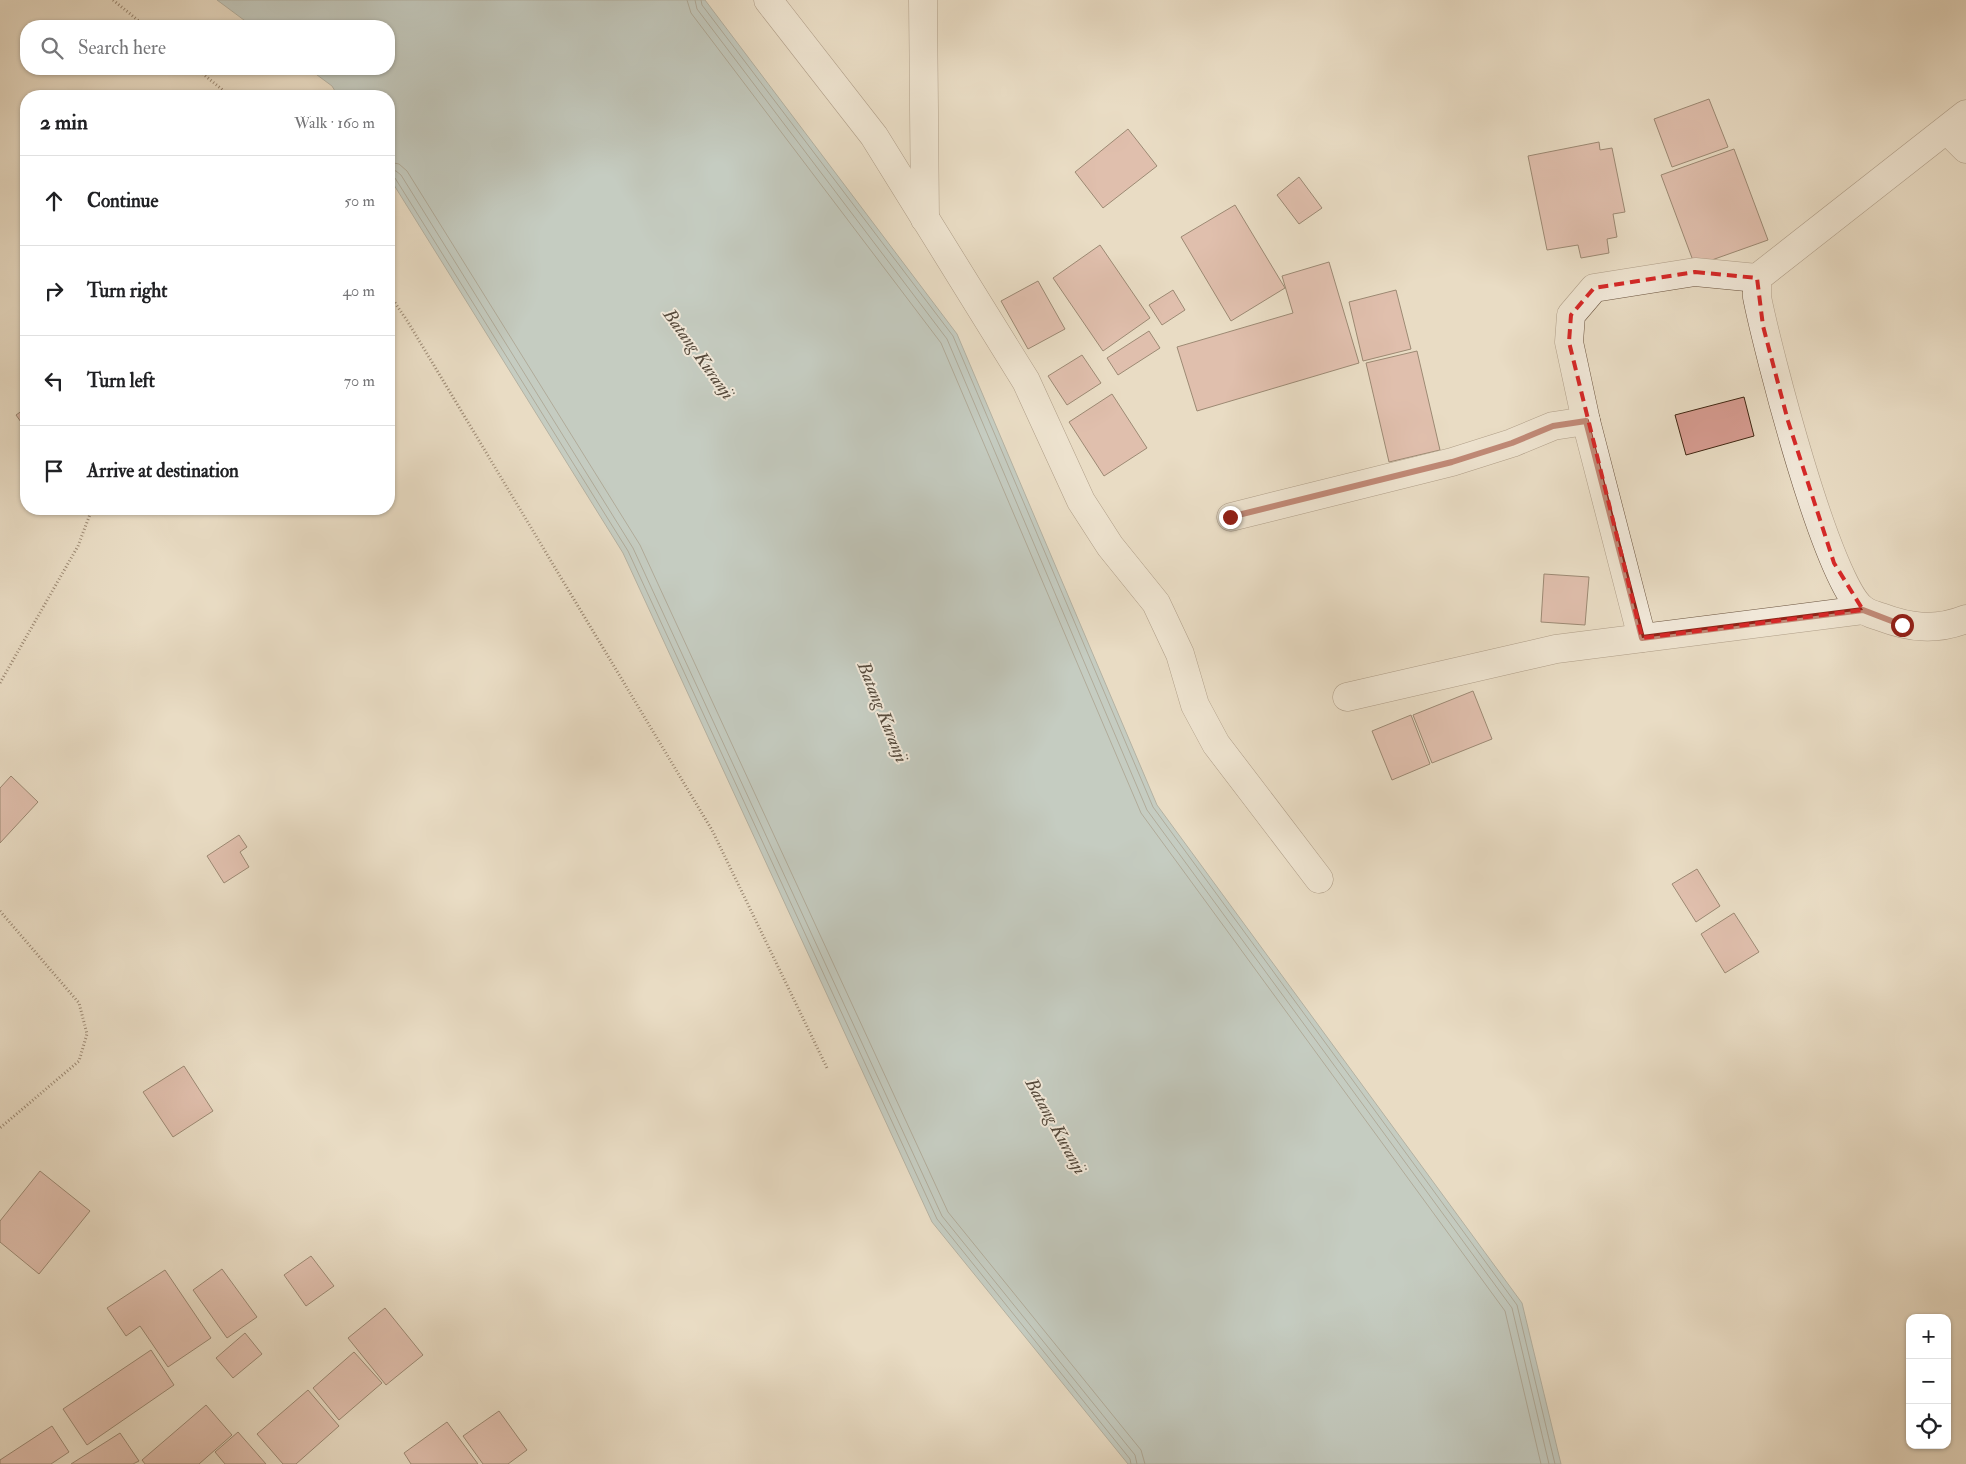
<!DOCTYPE html>
<html lang="en">
<head>
<meta charset="utf-8">
<style>
  body { margin:0; font-family:"IM FELL Double Pica",serif; background:#f2f2f2; color:#202124 }
  .controls { position:absolute; right:15px; bottom:15px; display:grid; overflow:hidden; border-radius:10px; box-shadow:0 1px 4px #0004 }
  .controls button { width:45px; height:45px; display:grid; place-items:center; padding:0; border:0; border-bottom:1px solid #e0e0e0; background:#fff; color:#202124; font:25px sans-serif }
  .stop { position:absolute; width:15px; height:15px; margin:-11px; border:4px solid #8f2418; border-radius:50%; background:#fff }
  .stop.end { background:#8f2418; border-color:#fff; box-shadow:0 1px 5px #0008 }
  .list { margin:0; padding:0; list-style:none }
  h2 { display:flex; justify-content:space-between; align-items:center; height:65px; margin:0; padding:0 20px; font-size:21px }
  h2 small { font-size:16px; font-weight:400; color:#757577 }
  .list li { display:grid; grid-template-columns:32px 1fr auto; gap:15px; align-items:center; box-sizing:border-box; height:90px; padding:0 20px; border-top:1px solid #e0e0e0 }
  .list b { display:block; font-size:19px; white-space:nowrap }
  .list em { font-size:16px; font-style:normal; color:#757577 }
  .icon { flex:none; width:28px; height:28px; fill:none; stroke:currentColor; stroke-width:2; stroke-linecap:round; stroke-linejoin:round }
  .map { position:relative; flex:none; width:1966px; height:1464px; overflow:hidden }
  .search { position:absolute; background:#fff; box-shadow:0 1px 4px #0004; left:20px; top:20px; width:375px; height:55px; display:flex; align-items:center; gap:12px; box-sizing:border-box; padding:0 18px; border-radius:20px; color:#757577; font-size:19px }
  .panel { position:absolute; background:#fff; box-shadow:0 1px 4px #0004; left:20px; top:90px; width:375px; height:425px; border-radius:20px }
  .map>svg:first-child { display:block }
  .water { fill:#9ab9bc; stroke:#767e78 }
  .lines { fill:none; stroke-linecap:round; stroke-linejoin:round }
  .shore { stroke:#6c6f66; stroke-width:1 }
  .building { fill:#d69b90; stroke:#3f2511 }
  .minor-casing { stroke:#6a533e; stroke-width:29 }
  .path { stroke:#3f2511; stroke-width:3; stroke-dasharray:1 2.5; stroke-linecap:butt }
  .minor { stroke:#f1e8d9; stroke-width:28 }
  .route { stroke:#8f2418; stroke-width:6 }
  .marked { fill:none; stroke:#d62828; stroke-width:4; stroke-dasharray:10 6; stroke-linejoin:round }
  .labels { text-anchor:middle; stroke-width:4; stroke-linejoin:round; paint-order:stroke }
  .water-label { font-size:18px; font-style:italic; fill:#564a3c; stroke:#f1e8d9 }
</style>
</head>
<body>
<div class="map">
<svg width="1966" height="1464" viewBox="0 0 1966 1464">
  <rect width="100%" height="100%" fill="#e9dcc4"/>
  <filter id="stains"><feTurbulence type="fractalNoise" baseFrequency=".004" numOctaves="4"/><feColorMatrix values="0 0 0 0 .2 0 0 0 0 .09 0 0 0 0 .02 0 0 0 .5 -.17"/></filter>
  <radialGradient id="worn" r=".72"><stop offset=".6" stop-color="#630" stop-opacity="0"/><stop offset="1" stop-color="#630" stop-opacity=".3"/></radialGradient>
  <path class="water" d="M217,0h488l252,334 200,471 365,498 39,161h-433l-196,-242 -309,-669 -234,-376v-81h-51l-6,-10 -23,-17h80v-43h-137z"/>
  <g class="lines">
    <g class="shore">
      <path d="M687,0l4,13 250,330 200,470 364,498 36,153"/>
      <path d="M695,0l2,9 250,330 200,471 365,498 37,156"/>
      <path d="M701,0l1,5 251,331 200,471 364,498 38,159"/>
      <path d="M389,162l10,2 8,7 233,374 308,667 193,238 4,14"/>
      <path d="M389,169l7,2 5,4 232,373 309,668 193,239 2,9"/>
      <path d="M389,176l6,2 233,373 309,668 193,240 1,5"/>
    </g>
  </g>
  <g class="building">
    <path d="M1709,99l19,48 -56,20 -18,-48z"/>
    <path d="M1128,129l29,37 -54,42 -28,-36z"/>
    <path d="M1599,142l1,8 12,-2 13,64 -12,2 4,23 -10,2 2,14 -28,5 -3,-13 -31,5 -19,-94z"/>
    <path d="M1734,149l34,91 -73,26 -34,-91z"/>
    <path d="M1299,177l23,31 -23,16 -22,-29z"/>
    <path d="M1235,205l50,83 -54,33 -50,-84z"/>
    <path d="M1100,245l50,73 -47,33 -50,-73z"/>
    <path d="M1329,262l30,101 -162,48 -20,-64 116,-34 -11,-37z"/>
    <path d="M1038,281l27,48 -37,20 -27,-48z"/>
    <path d="M1173,290l12,20 -23,15 -13,-20z"/>
    <path d="M1396,290l15,59 -48,12 -14,-59z"/>
    <path d="M1149,331l11,17 -42,27 -11,-17z"/>
    <path d="M1417,351l23,99 -51,12 -23,-99z"/>
    <path d="M1082,355l19,28 -34,22 -19,-29z"/>
    <path d="M1112,394l35,54 -43,28 -35,-54z"/>
    <path d="M1744,397l10,39 -68,19 -11,-40z"/>
    <path d="M26,408v21l-10,-14z"/>
    <path d="M1544,574l45,3 -4,48 -44,-3z"/>
    <path d="M1473,691l19,48 -60,24 -19,-48z"/>
    <path d="M1411,715l19,49 -38,16 -20,-49z"/>
    <path d="M11,776l27,26 -38,41v-55z"/>
    <path d="M239,835l8,12 -7,5 9,15 -25,16 -17,-27z"/>
    <path d="M1697,869l23,37 -24,16 -24,-38z"/>
    <path d="M1734,913l25,39 -34,21 -24,-39z"/>
    <path d="M184,1066l29,45 -40,26 -30,-45z"/>
    <path d="M40,1171l50,40 -51,63 -39,-32v-21z"/>
    <path d="M311,1256l23,30 -28,20 -22,-31z"/>
    <path d="M222,1269l35,48 -30,21 -34,-48z"/>
    <path d="M165,1270l46,68 -43,29 -28,-41 -14,10 -19,-28z"/>
    <path d="M385,1308l38,47 -37,30 -38,-47z"/>
    <path d="M245,1333l17,21 -29,24 -17,-20z"/>
    <path d="M151,1350l23,35 -87,60 -24,-36z"/>
    <path d="M354,1352l28,31 -43,37 -26,-32z"/>
    <path d="M308,1390l31,36 -43,38h-13l-26,-30z"/>
    <path d="M206,1405l26,30 -33,29h-54l-3,-4z"/>
    <path d="M499,1411l28,39 -19,14h-25l-20,-28z"/>
    <path d="M447,1422l31,42h-67l-7,-11z"/>
    <path d="M52,1426l17,26 -18,12h-51v-4z"/>
    <path d="M238,1432l28,32h-41l-10,-12z"/>
    <path d="M120,1433l19,28 -6,3h-62z"/>
  </g>
  <g class="lines">
    <g class="minor-casing">
      <g id="minor">
        <path d="M768,0l106,136 152,245 55,120 29,45 46,57 24,51 15,51 21,39 103,135"/>
        <path d="M923,0l2,219"/>
        <path d="M1966,114l-209,164v19c10,50 71,291 107,313 5,4 12,5 17,7 29,11 55,14 85,2"/>
        <path d="M1947,130l19,19"/>
        <path d="M1586,421l56,217"/>
        <path d="M1231,517l221,-55 60,-19 41,-17 33,-5 -17,-79 2,-27 23,-27 101,-16 62,6"/>
        <path d="M1347,697l209,-48 307,-39"/>
      </g>
    </g>
    <g class="path">
      <path d="M113,0l32,26"/>
      <path d="M197,69l33,27"/>
      <path d="M389,294l19,28 304,508 116,240"/>
      <path d="M0,683l78,-137 14,-37"/>
      <path d="M0,911l79,92 8,31 -8,27 -79,67"/>
    </g>
    <use href="#minor" class="minor"/>
  </g>
  <g class="lines">
    <path class="route" d="M1230,517l222,-55 60,-19 41,-17 33,-5 56,217 221,-28 39,15"/>
  </g>
  <path d="M0 0H1966V1464H0ZM1695,272l62,6 6,48 25,95 46,142 29,47 -221,28 -73,-296 2,-27 23,-27z" fill="#e9dcc4" fill-opacity=".55" fill-rule="evenodd"/>
  <path class="marked" d="M1695,272l62,6 6,48 25,95 46,142 29,47 -221,28 -73,-296 2,-27 23,-27z"/>
  <g class="labels">
    <g class="water-label">
      <text transform="translate(699 354) rotate(54)" y="6">Batang Kuranji</text>
      <text transform="translate(883 712) rotate(68)" y="6">Batang Kuranji</text>
      <text transform="translate(1056 1126) rotate(61)" y="6">Batang Kuranji</text>
    </g>
  </g>
  <rect width="100%" height="100%" filter="url(#stains)"/>
  <rect width="100%" height="100%" fill="url(#worn)"/>
</svg>
<div class="controls">
<button>+</button>
<button>−</button>
<button><svg class="icon" aria-label="locate" viewBox="0 0 24 24"><circle cx="12" cy="12" r="6"/><path d="M12 2v4M12 18v4M2 12h4M18 12h4"/></svg></button>
</div>
<div class="stop" style="left:1902px;top:625px"></div>
<div class="stop end" style="left:1230px;top:517px"></div>
<div class="search"><svg class="icon" aria-label="search" viewBox="0 0 24 24"><circle cx="10" cy="10" r="6"/><path d="M15 15l6 6"/></svg>Search here</div>
<section class="panel">
<h2>2 min<small>Walk · 160 m</small></h2>
<ul class="list">
<li><svg class="icon" aria-label="ahead" viewBox="0 0 24 24"><path d="M12 20V5M6 11l6-6 6 6"/></svg><div><b>Continue</b></div><em>50 m</em></li>
<li><svg class="icon" aria-label="right" viewBox="0 0 24 24"><path d="M7 20v-9h11M14 6l5 5-5 5"/></svg><div><b>Turn right</b></div><em>40 m</em></li>
<li><svg class="icon" aria-label="left" viewBox="0 0 24 24"><path d="M17 20v-9H6M10 6l-5 5 5 5"/></svg><div><b>Turn left</b></div><em>70 m</em></li>
<li><svg class="icon" aria-label="arrive" viewBox="0 0 24 24"><path d="M6 21V4h12l-3 4 3 4H6"/></svg><div><b>Arrive at destination</b></div></li>
</ul>
</section>
</div>
</body>
</html>
